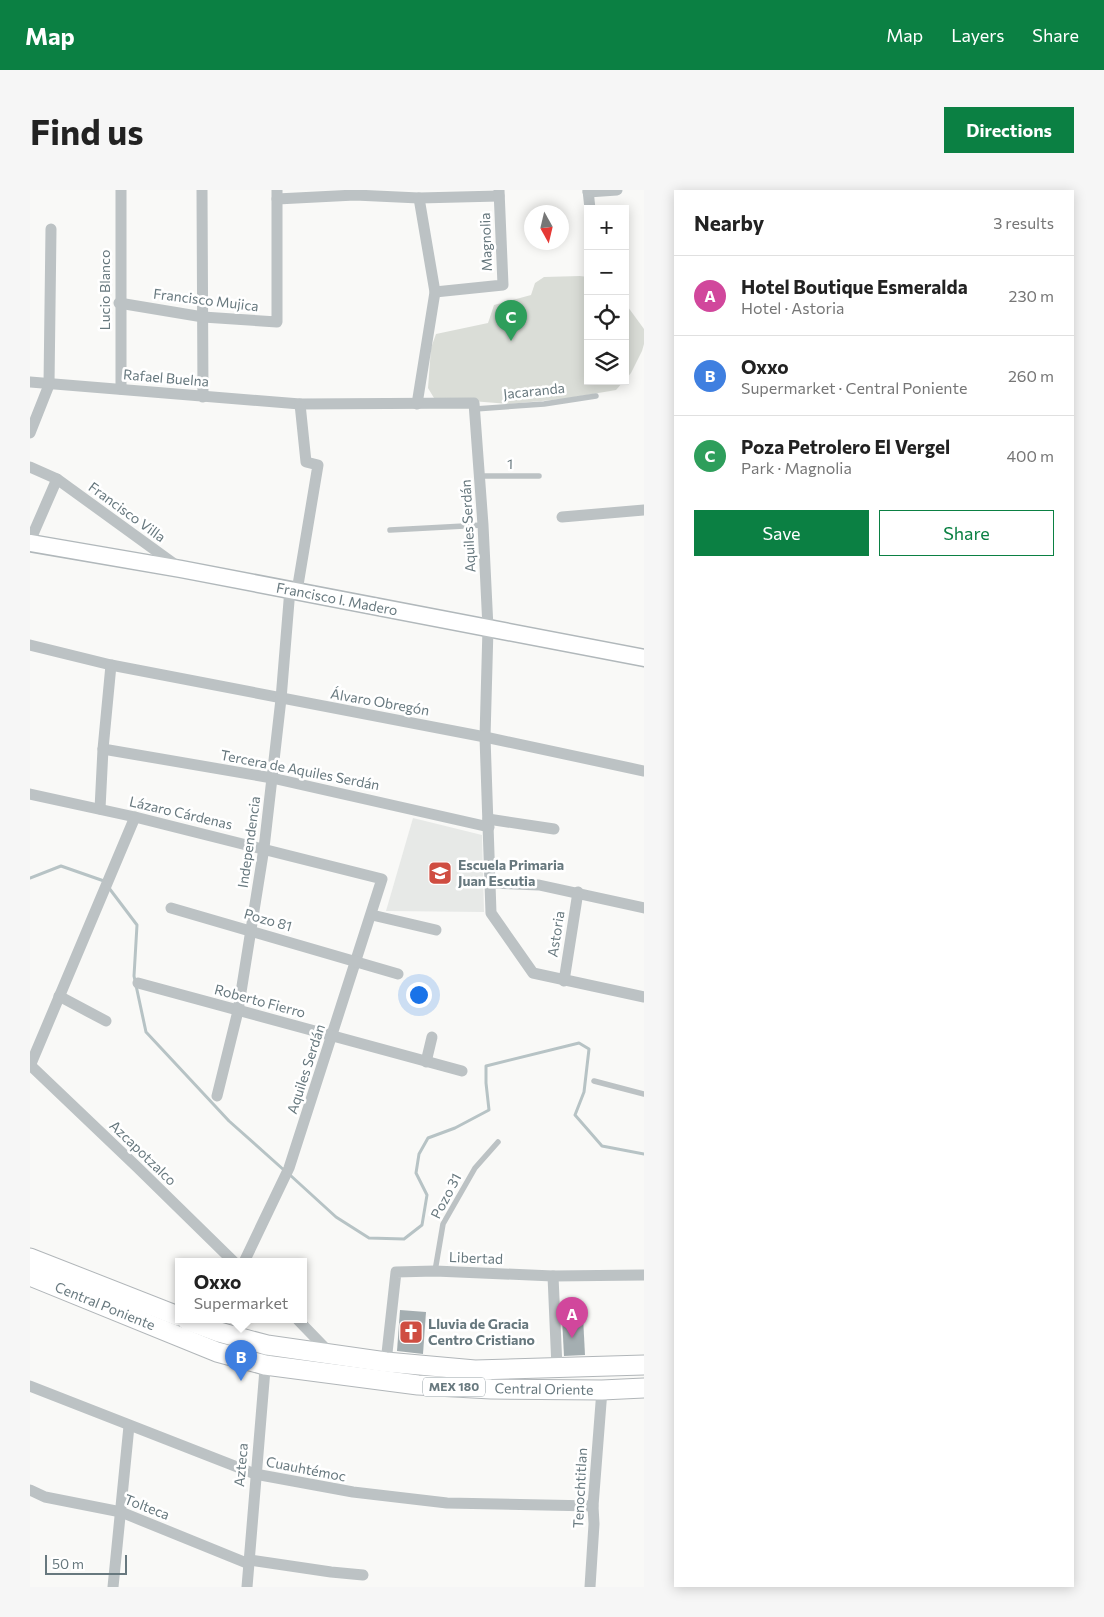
<!DOCTYPE html>
<html lang="en">
<head>
<meta charset="utf-8">
<style>
  body { margin:0; font-family:Commissioner,sans-serif; background:#f6f6f6; color:#222 }
  .controls { position:absolute; right:15px; top:15px; display:grid; overflow:hidden; border-radius:0px; box-shadow:0 2px 12px #0003 }
  .controls button { width:45px; height:45px; display:grid; place-items:center; padding:0; border:0; border-bottom:1px solid #e0e0e0; background:#fff; color:#222; font:25px sans-serif }
  .compass { position:absolute; left:494px; top:15px; width:45px; height:45px; border-radius:50%; background:#fff; box-shadow:0 2px 12px #0003; rotate:172deg }
  .scale { position:absolute; left:15px; bottom:12px; width:82px; box-sizing:border-box; padding-left:5px; border:2px solid #67787e; border-top:0; font-size:14px; line-height:18px; white-space:nowrap; color:#67787e; -webkit-text-stroke:4px #fff; paint-order:stroke }
  .you { position:absolute; left:388px; top:804px; width:18px; height:18px; margin:-12px; border:4px solid #fff; border-radius:50%; background:#1a73e8; box-shadow:0 0 0 8px #1a73e833 }
  .badge { display:grid; place-items:center; width:32px; height:32px; border-radius:50%; background:#0b8043; color:#fff; font-size:16px; font-weight:700 }
  .pin { position:absolute; translate:-50% -41px; filter:drop-shadow(0 1px 2px #0008) }
  .pin::after { content:''; position:absolute; top:26px; width:18px; height:15px; background:inherit; clip-path:polygon(0 0,100% 0,50% 100%) }
  .popup { position:absolute; left:145px; top:1068px; width:132px; height:65px; box-sizing:border-box; display:grid; place-content:center; border-radius:0px; background:#fff; filter:drop-shadow(0 1px 4px #0005); font-size:16px; white-space:nowrap; color:#767676 }
  .popup b { font-size:19px; color:#222 }
  .popup::after { content:''; position:absolute; left:50%; top:100%; margin-left:-10px; border:10px solid transparent; border-top-color:#fff }
  .list { margin:0; padding:0; list-style:none }
  h2 { display:flex; justify-content:space-between; align-items:center; height:65px; margin:0; padding:0 20px; font-size:21px }
  h2 small { font-size:16px; font-weight:400; color:#767676 }
  .list li { display:grid; grid-template-columns:32px 1fr auto; gap:15px; align-items:center; box-sizing:border-box; height:80px; padding:0 20px; border-top:1px solid #e0e0e0 }
  .list b { display:block; font-size:19px; white-space:nowrap }
  .list p { margin:0; font-size:16px; white-space:nowrap; color:#767676 }
  .list em { font-size:16px; font-style:normal; color:#767676 }
  .actions { display:flex; gap:10px; padding:15px 20px }
  .actions a { flex:1; padding:11px 0; border:1px solid #0b8043; border-radius:0px; text-align:center; font-size:18px; color:#0b8043 }
  .actions .main { background:#0b8043; color:#fff }
  .icon { flex:none; width:28px; height:28px; fill:none; stroke:currentColor; stroke-width:2; stroke-linecap:round; stroke-linejoin:round }
  .map { position:relative; flex:none; width:614px; height:1397px; overflow:hidden; border-radius:0px }
  header { display:flex; align-items:center; gap:30px; box-sizing:border-box; height:70px; padding:0 25px; background:#0b8043; color:#fff }
  header strong { font-size:24px }
  nav { display:flex; gap:28px; margin-inline-start:auto; font-size:18px }
  .intro { display:flex; align-items:center; justify-content:space-between; box-sizing:border-box; height:120px; padding:0 30px }
  h1 { margin:0; font-size:35px }
  .button { padding:12px 22px; border-radius:0px; background:#0b8043; color:#fff; font-size:18px; font-weight:700 }
  main { display:flex; gap:30px; padding:0 30px }
  aside { flex:1; background:#fff; border-radius:0px; box-shadow:0 2px 12px #0003 }
  .map>svg:first-child { display:block }
  .built { fill:#e7e9e7 }
  .green { fill:#daddd7 }
  .lines { fill:none; stroke-linecap:round; stroke-linejoin:round }
  .stream { stroke:#b7c3c5; stroke-width:3 }
  .building { fill:#a4aeb1 }
  .secondary-casing { stroke:#b1b8bb; stroke-width:19 }
  .primary-casing { stroke:#b1b6b9; stroke-width:21 }
  .lane { stroke:#bcc2c4; stroke-width:5.5 }
  .street { stroke:#bcc2c4; stroke-width:11 }
  .secondary { stroke:#fff; stroke-width:16 }
  .primary { stroke:#fff; stroke-width:19 }
  .labels { text-anchor:middle; stroke-width:5; stroke-linejoin:round; paint-order:stroke }
  .shield { fill:#fff; stroke:#95a0a5; stroke-width:1 }
  .shield-label { font-size:12px; font-weight:bold; fill:#67787e }
  .street-label { font-size:14px; fill:#67787e; stroke:#fff }
  .poi-label { font-size:14px; font-weight:bold; fill:#67787e; stroke:#fff; text-anchor:start }
</style>
</head>
<body>
<header>
<strong>Map</strong>
<nav><a>Map</a><a>Layers</a><a>Share</a></nav>
</header>
<div class="intro"><h1>Find us</h1><a class="button">Directions</a></div>
<main>
<div class="map">
<svg width="614" height="1397" viewBox="0 0 614 1397">
  <rect width="100%" height="100%" fill="#f9f9f7"/>
  <path class="built" d="M383,628l69,17 2,77 -98,-1z"/>
  <g class="green">
    <path d="M550,86l8,1v104h36l-8,9 -53,9 -54,5 -75,-6 -6,-10 3,-40 5,-14 52,-11 6,-18 37,-10 4,-12 9,-6z"/>
    <path d="M595,113l19,26v15l-2,7 -11,22 -6,7z"/>
  </g>
  <g class="lines">
    <g class="stream">
      <path d="M0,688l31,-12 43,15"/>
      <path d="M79,698l28,37 -3,51 12,56 83,89 56,50"/>
      <path d="M260,985l46,42 33,21 35,1 18,-14 5,-30 -11,-22 3,-19 9,-16 27,-10 34,-18 -3,-27v-17l93,-23 10,6 -5,43 -9,23 27,31 42,8"/>
    </g>
  </g>
  <g class="building">
    <path d="M370,1120l26,2 -3,42 -26,-3z"/>
    <path d="M553,1127l2,38 -21,1 -2,-38z"/>
  </g>
  <g class="lines">
    <g class="secondary-casing">
      <path id="secondary" d="M0,353l151,26 463,89"/>
    </g>
    <g class="primary-casing">
      <g id="primary">
        <path d="M0,1068l148,58"/>
        <path d="M0,1086l187,76 48,13 153,20 73,4 111,1 42,-2"/>
        <path d="M157,1130l32,12 48,13 119,17 89,8 169,-5"/>
      </g>
    </g>
    <g class="lane">
      <path d="M445,219l69,-5 52,-8"/>
      <path d="M450,286h59"/>
      <path d="M360,340l93,-5"/>
      <path d="M564,891l50,13"/>
      <path d="M405,1081l8,-47 32,-56 23,-26"/>
    </g>
    <g class="street">
      <path d="M172,0l1,207"/>
      <path d="M558,0l2,19"/>
      <path d="M558,2l29,-2"/>
      <path d="M247,9l78,-4 64,3 80,-2"/>
      <path d="M405,102l68,-7 -4,-95"/>
      <path d="M89,113l84,14 74,5v-132"/>
      <path d="M0,192l270,22 174,-1 9,122 5,103 -3,109 6,176 42,60 111,24"/>
      <path d="M91,199v-199"/>
      <path d="M387,214l18,-112 -16,-94"/>
      <path d="M0,243l19,-48 2,-156"/>
      <path d="M0,277l27,12 120,87"/>
      <path d="M532,327l82,-7"/>
      <path d="M0,351l27,-62"/>
      <path d="M267,401l21,-126 -12,-3 -6,-58"/>
      <path d="M0,455l81,20 374,72 159,34"/>
      <path d="M73,559l169,29 217,49"/>
      <path d="M0,604l105,23 247,62 -93,289 -45,94"/>
      <path d="M70,619l3,-60 8,-84"/>
      <path d="M458,629l66,10"/>
      <path d="M460,693l49,2 105,23"/>
      <path d="M141,718l227,66"/>
      <path d="M342,725l64,15"/>
      <path d="M534,791l14,-89"/>
      <path d="M108,793l324,88"/>
      <path d="M29,806l47,25"/>
      <path d="M396,872l6,-25"/>
      <path d="M0,875l107,102 97,95"/>
      <path d="M0,876l105,-249"/>
      <path d="M187,906l21,-85 26,-163 17,-149 9,-110"/>
      <path d="M523,1086l4,92"/>
      <path d="M268,1130l33,34"/>
      <path d="M356,1172l10,-90 39,-1 118,5 91,-1"/>
      <path d="M0,1196l225,88 98,18 94,11 146,3"/>
      <path d="M0,1300l15,7 76,15 128,52"/>
      <path d="M220,1370l81,12 32,3"/>
      <path d="M83,1397l16,-161"/>
      <path d="M217,1397l20,-242"/>
      <path d="M560,1397l4,-63 -1,-18 9,-116"/>
    </g>
    <use href="#secondary" class="secondary"/>
    <use href="#primary" class="primary"/>
  </g>
  <defs>
    <g id="school-square" transform="scale(1.25)"><rect x="-9" y="-9" width="18" height="18" rx="4" fill="#cf4d41" stroke="#fff"/><path d="M0-5L7-2L0 1L-7-2ZM-4 1L0 2.5L4 1V4Q0 6-4 4Z" fill="#fff"/></g>
    <g id="church-square" transform="scale(1.25)"><rect x="-9" y="-9" width="18" height="18" rx="4" fill="#cf4d41" stroke="#fff"/><path d="M-1.2-6h2.4v3.5h3.3v2.4h-3.3V6h-2.4V-.1h-3.3v-2.4h3.3Z" fill="#fff"/></g>
  </defs>
  <g fill-rule="evenodd">
    <use href="#school-square" x="410" y="683"/>
    <use href="#church-square" x="381" y="1142"/>
  </g>
  <g class="labels">
    <rect class="shield" x="393" y="1187.5" width="62" height="19" rx="4"/>
    <g class="shield-label">
      <text x="424" y="1201">MEX 180</text>
    </g>
    <g class="street-label">
      <text transform="translate(456 52) rotate(-92)" y="5">Magnolia</text>
      <text transform="translate(75 100) rotate(-90)" y="5">Lucio Blanco</text>
      <text transform="translate(176 110) rotate(7)" y="5">Francisco Mujica</text>
      <text transform="translate(136 188) rotate(5)" y="5">Rafael Buelna</text>
      <text transform="translate(504 201) rotate(-6)" y="5">Jacaranda</text>
      <text transform="translate(480 274) rotate(1)" y="5">1</text>
      <text transform="translate(97 322) rotate(36)" y="5">Francisco Villa</text>
      <text transform="translate(438 336) rotate(-93)" y="5">Aquiles Serdán</text>
      <text transform="translate(307 409) rotate(11)" y="5">Francisco I. Madero</text>
      <text transform="translate(350 512) rotate(10)" y="5">Álvaro Obregón</text>
      <text transform="translate(270 580) rotate(11)" y="5">Tercera de Aquiles Serdán</text>
      <text transform="translate(151 623) rotate(13)" y="5">Lázaro Cárdenas</text>
      <text transform="translate(219 652) rotate(-82)" y="5">Independencia</text>
      <text transform="translate(238 730) rotate(16)" y="5">Pozo 81</text>
      <text transform="translate(526 744) rotate(-81)" y="5">Astoria</text>
      <text transform="translate(230 811) rotate(15)" y="5">Roberto Fierro</text>
      <text transform="translate(276 879) rotate(-72)" y="5">Aquiles Serdán</text>
      <text transform="translate(113 963) rotate(44)" y="5">Azcapotzalco</text>
      <text transform="translate(416 1006) rotate(-62)" y="5">Pozo 31</text>
      <text transform="translate(446 1068) rotate(2)" y="5">Libertad</text>
      <text transform="translate(75 1116) rotate(22)" y="5">Central Poniente</text>
      <text transform="translate(514 1199) rotate(1)" y="5">Central Oriente</text>
      <text transform="translate(211 1275) rotate(-85)" y="5">Azteca</text>
      <text transform="translate(276 1279) rotate(11)" y="5">Cuauhtémoc</text>
      <text transform="translate(550 1298) rotate(-87)" y="5">Tenochtitlan</text>
      <text transform="translate(117 1317) rotate(21)" y="5">Tolteca</text>
    </g>
    <g class="poi-label">
      <text x="428" y="680">Escuela Primaria<tspan x="428" dy="16">Juan Escutia</tspan></text>
      <text x="398" y="1139">Lluvia de Gracia<tspan x="398" dy="16">Centro Cristiano</tspan></text>
    </g>
  </g>
</svg>
<div class="controls">
<button>+</button>
<button>−</button>
<button><svg class="icon" aria-label="locate" viewBox="0 0 24 24"><circle cx="12" cy="12" r="6"/><path d="M12 2v4M12 18v4M2 12h4M18 12h4"/></svg></button>
<button><svg class="icon" aria-label="layers" viewBox="0 0 24 24"><path d="M12 4l9 5-9 5-9-5zM3 14l9 5 9-5"/></svg></button>
</div>
<svg class="compass" viewBox="-18 -18 36 36"><path d="M0-13l5 13h-10z" fill="#e53935"/><path d="M0 13l5-13h-10z" fill="#767676"/></svg>
<div class="scale">50 m</div>
<div class="you"></div>
<div class="pin badge" style="left:542px;top:1148px;background:#d1479c">A</div>
<div class="pin badge" style="left:211px;top:1191px;background:#3f7fe0">B</div>
<div class="popup"><b>Oxxo</b>Supermarket</div>
<div class="pin badge" style="left:481px;top:151px;background:#2e9e5b">C</div>
</div>
<aside>
<h2>Nearby<small>3 results</small></h2>
<ul class="list">
<li><span class="badge" style="background:#d1479c">A</span><div><b>Hotel Boutique Esmeralda</b><p>Hotel · Astoria</p></div><em>230 m</em></li>
<li><span class="badge" style="background:#3f7fe0">B</span><div><b>Oxxo</b><p>Supermarket · Central Poniente</p></div><em>260 m</em></li>
<li><span class="badge" style="background:#2e9e5b">C</span><div><b>Poza Petrolero El Vergel</b><p>Park · Magnolia</p></div><em>400 m</em></li>
</ul>
<div class="actions"><a class="main">Save</a><a>Share</a></div>
</aside>
</main>
</body>
</html>
